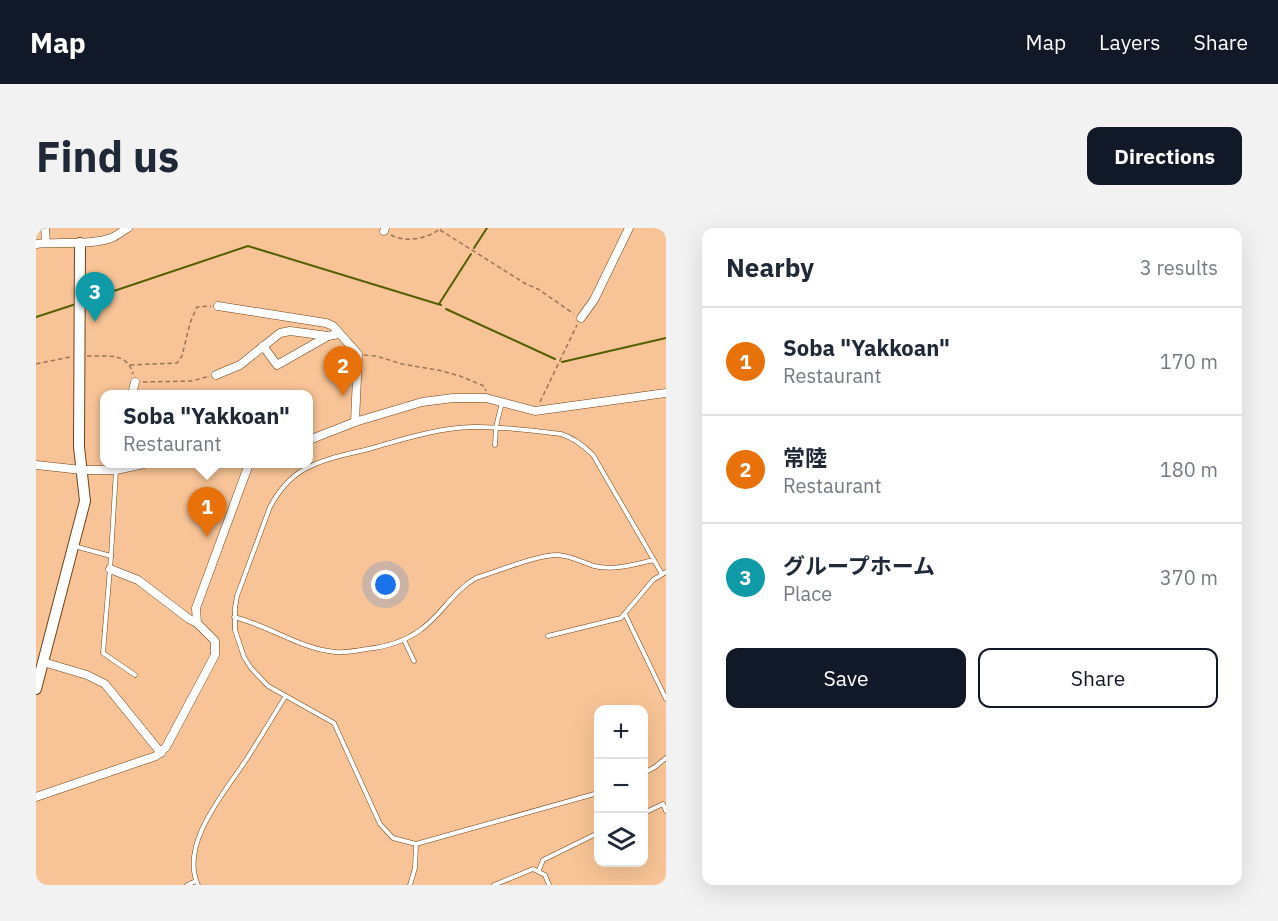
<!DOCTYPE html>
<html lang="en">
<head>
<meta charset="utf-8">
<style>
  body { margin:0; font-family:"IBM Plex Sans","Noto Sans JP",sans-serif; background:#f2f2f3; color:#1f2937 }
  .controls { position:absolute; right:18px; bottom:18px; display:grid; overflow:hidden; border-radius:12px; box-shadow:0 6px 24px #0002 }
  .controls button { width:54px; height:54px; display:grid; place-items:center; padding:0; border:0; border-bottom:2px solid #e0e1e3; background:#fff; color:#1f2937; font:30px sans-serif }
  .you { position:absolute; left:350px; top:357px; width:21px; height:21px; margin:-15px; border:4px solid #fff; border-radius:50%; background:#1a73e8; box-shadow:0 0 0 9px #1a73e833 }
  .badge { display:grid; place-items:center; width:39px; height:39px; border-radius:50%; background:#111827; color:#fff; font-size:20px; font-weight:700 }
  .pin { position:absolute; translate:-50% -50px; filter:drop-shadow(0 2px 3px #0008) }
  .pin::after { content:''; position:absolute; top:32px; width:21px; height:18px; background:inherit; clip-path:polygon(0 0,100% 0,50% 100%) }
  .popup { position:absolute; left:64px; top:162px; width:213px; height:78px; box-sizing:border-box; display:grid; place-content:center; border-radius:12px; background:#fff; filter:drop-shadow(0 2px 4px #0005); font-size:20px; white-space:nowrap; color:#747a83 }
  .popup b { font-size:22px; color:#1f2937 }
  .popup::after { content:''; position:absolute; left:50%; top:100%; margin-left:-12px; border:12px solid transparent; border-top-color:#fff }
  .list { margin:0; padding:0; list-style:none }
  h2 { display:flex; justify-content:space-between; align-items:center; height:78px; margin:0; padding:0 24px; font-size:26px }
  h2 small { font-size:20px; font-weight:400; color:#747a83 }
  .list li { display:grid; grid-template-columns:39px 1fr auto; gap:18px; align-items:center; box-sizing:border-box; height:108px; padding:0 24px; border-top:2px solid #e0e1e3 }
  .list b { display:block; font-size:22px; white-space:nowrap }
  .list p { margin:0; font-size:20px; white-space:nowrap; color:#747a83 }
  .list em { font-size:20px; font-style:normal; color:#747a83 }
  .actions { display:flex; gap:12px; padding:18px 24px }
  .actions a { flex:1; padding:14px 0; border:2px solid #111827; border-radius:12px; text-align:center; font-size:21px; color:#111827 }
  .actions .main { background:#111827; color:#fff }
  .icon { flex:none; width:33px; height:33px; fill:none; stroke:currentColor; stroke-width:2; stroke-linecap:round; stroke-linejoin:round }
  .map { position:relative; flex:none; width:630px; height:657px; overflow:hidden; border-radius:12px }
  header { display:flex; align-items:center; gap:36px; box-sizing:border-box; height:84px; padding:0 30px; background:#111827; color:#fff }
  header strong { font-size:28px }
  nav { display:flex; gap:33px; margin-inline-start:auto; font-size:21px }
  .intro { display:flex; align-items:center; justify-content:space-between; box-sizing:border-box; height:144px; padding:0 36px }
  h1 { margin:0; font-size:42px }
  .button { padding:15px 27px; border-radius:12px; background:#111827; color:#fff; font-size:21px; font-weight:700 }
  main { display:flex; gap:36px; padding:0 36px }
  aside { flex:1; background:#fff; border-radius:12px; box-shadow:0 6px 24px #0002 }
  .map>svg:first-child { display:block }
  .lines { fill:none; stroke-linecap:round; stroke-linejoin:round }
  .stream { stroke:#545f03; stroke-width:2 }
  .lane-casing { stroke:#6f4317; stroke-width:5 }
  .street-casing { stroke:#6f4317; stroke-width:9 }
  .secondary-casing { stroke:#6f4317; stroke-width:12 }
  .path { stroke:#9b7456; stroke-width:1.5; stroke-dasharray:4.5 3; stroke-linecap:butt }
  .lane { stroke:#fff; stroke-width:4 }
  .street { stroke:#fff; stroke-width:8 }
  .secondary { stroke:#fff; stroke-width:10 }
</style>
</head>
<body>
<header>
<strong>Map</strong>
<nav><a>Map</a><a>Layers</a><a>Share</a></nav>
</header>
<div class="intro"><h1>Find us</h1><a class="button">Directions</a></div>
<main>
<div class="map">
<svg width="630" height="657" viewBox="0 0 630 657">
  <rect width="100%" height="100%" fill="#f8c497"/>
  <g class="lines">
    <g class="stream">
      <path d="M438,20l13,-20"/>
      <path d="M48,73l164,-55 193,59"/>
      <path d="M403,76l32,-50"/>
      <path d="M410,81l109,50"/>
      <path d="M0,89l40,-13"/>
      <path d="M526,134l104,-24"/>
    </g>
    <g class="lane-casing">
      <g id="lane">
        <path d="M459,217l1,-18 6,-25"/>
        <path d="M80,242l-5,86 -8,97 32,22"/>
        <path d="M38,318l37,10"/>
        <path d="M589,386l41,85"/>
        <path d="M198,389c34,8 66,32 101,35 11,1 21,-1 32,-3 19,-2 36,-7 52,-18 22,-15 34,-40 57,-53 23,-7 60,-23 82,-23 13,1 24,7 36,11 20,5 41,-2 60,-6"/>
        <path d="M512,408l73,-18 32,-38 13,-8"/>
        <path d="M368,412l10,21"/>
        <path d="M608,545l11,-6 11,-9"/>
        <path d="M562,565l-182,51 -23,-6 -13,-14 -46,-101 -66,-37 -17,-18 -7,-11 -9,-27v-22l2,-12 33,-89c8,-15 18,-28 33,-37 19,-11 41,-15 62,-20 36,-10 70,-22 108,-23 29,-1 59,4 88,7 13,4 22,11 32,21l69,119"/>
        <path d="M608,585l19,-9 3,7"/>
        <path d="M503,642l4,-10 55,-27"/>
        <path d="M151,657l9,-4"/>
        <path d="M162,657c-19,-41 27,-93 48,-125 13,-20 26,-42 39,-63"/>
        <path d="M374,657l5,-17 1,-24"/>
        <path d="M458,657l39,-16 12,6 4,10"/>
      </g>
    </g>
    <g class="street-casing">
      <g id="street">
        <path d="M9,0l1,15"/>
        <path d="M348,3l1,-3"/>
        <path d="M0,16c21,-2 58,1 75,-6 6,-2 11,-7 17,-10"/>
        <path d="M182,78l108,17 7,3 25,28 -3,68"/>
        <path d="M545,90l13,-18 35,-72"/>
        <path d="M227,118l14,19 51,-29"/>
        <path d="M180,147l24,-10 40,-32 10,-2 38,5 11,-2"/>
        <path d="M96,166l3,-12"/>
        <path d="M273,212l46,-18 67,-20 31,-4h33l49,13 131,-18"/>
        <path d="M0,237l46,5h34l28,-6"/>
        <path d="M74,341l28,11 51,39 8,4"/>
        <path d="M7,434l44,13 18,9 56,69"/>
        <path d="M0,569l120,-41 10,-9 49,-92v-14l-18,-18 -1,-15 53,-144"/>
      </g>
    </g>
    <g class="secondary-casing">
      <path id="secondary" d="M0,461l49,-188 -6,-54 1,-204"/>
    </g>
    <g class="path">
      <path d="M404,2l86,54 12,5 36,25"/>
      <path d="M355,7c15,8 37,4 50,-7"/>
      <path d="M328,127l12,1 26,8 36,6 22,6 24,10 2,5"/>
      <path d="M51,128c19,1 40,-5 46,18"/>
      <path d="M0,136l34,-7"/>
      <path d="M94,137l47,-2 5,-7 8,-33 7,-16 14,-1"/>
      <path d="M107,154l49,-1 18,-5"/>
      <path d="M504,174l37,-77"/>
    </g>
    <use href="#lane" class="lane"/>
    <use href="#street" class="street"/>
    <use href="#secondary" class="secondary"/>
  </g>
</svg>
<div class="controls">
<button>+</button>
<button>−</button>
<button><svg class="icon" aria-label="layers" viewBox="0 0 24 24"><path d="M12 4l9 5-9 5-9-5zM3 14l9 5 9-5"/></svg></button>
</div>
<div class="you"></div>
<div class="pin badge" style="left:171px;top:309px;background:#e8710a">1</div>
<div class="popup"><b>Soba &quot;Yakkoan&quot;</b>Restaurant</div>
<div class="pin badge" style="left:307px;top:168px;background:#e8710a">2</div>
<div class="pin badge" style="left:59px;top:94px;background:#0f9aa8">3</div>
</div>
<aside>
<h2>Nearby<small>3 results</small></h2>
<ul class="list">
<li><span class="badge" style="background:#e8710a">1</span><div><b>Soba &quot;Yakkoan&quot;</b><p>Restaurant</p></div><em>170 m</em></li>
<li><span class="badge" style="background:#e8710a">2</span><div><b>常陸</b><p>Restaurant</p></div><em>180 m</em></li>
<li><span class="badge" style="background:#0f9aa8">3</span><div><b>グループホーム</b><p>Place</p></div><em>370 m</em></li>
</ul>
<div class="actions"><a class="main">Save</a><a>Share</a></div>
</aside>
</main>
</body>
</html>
